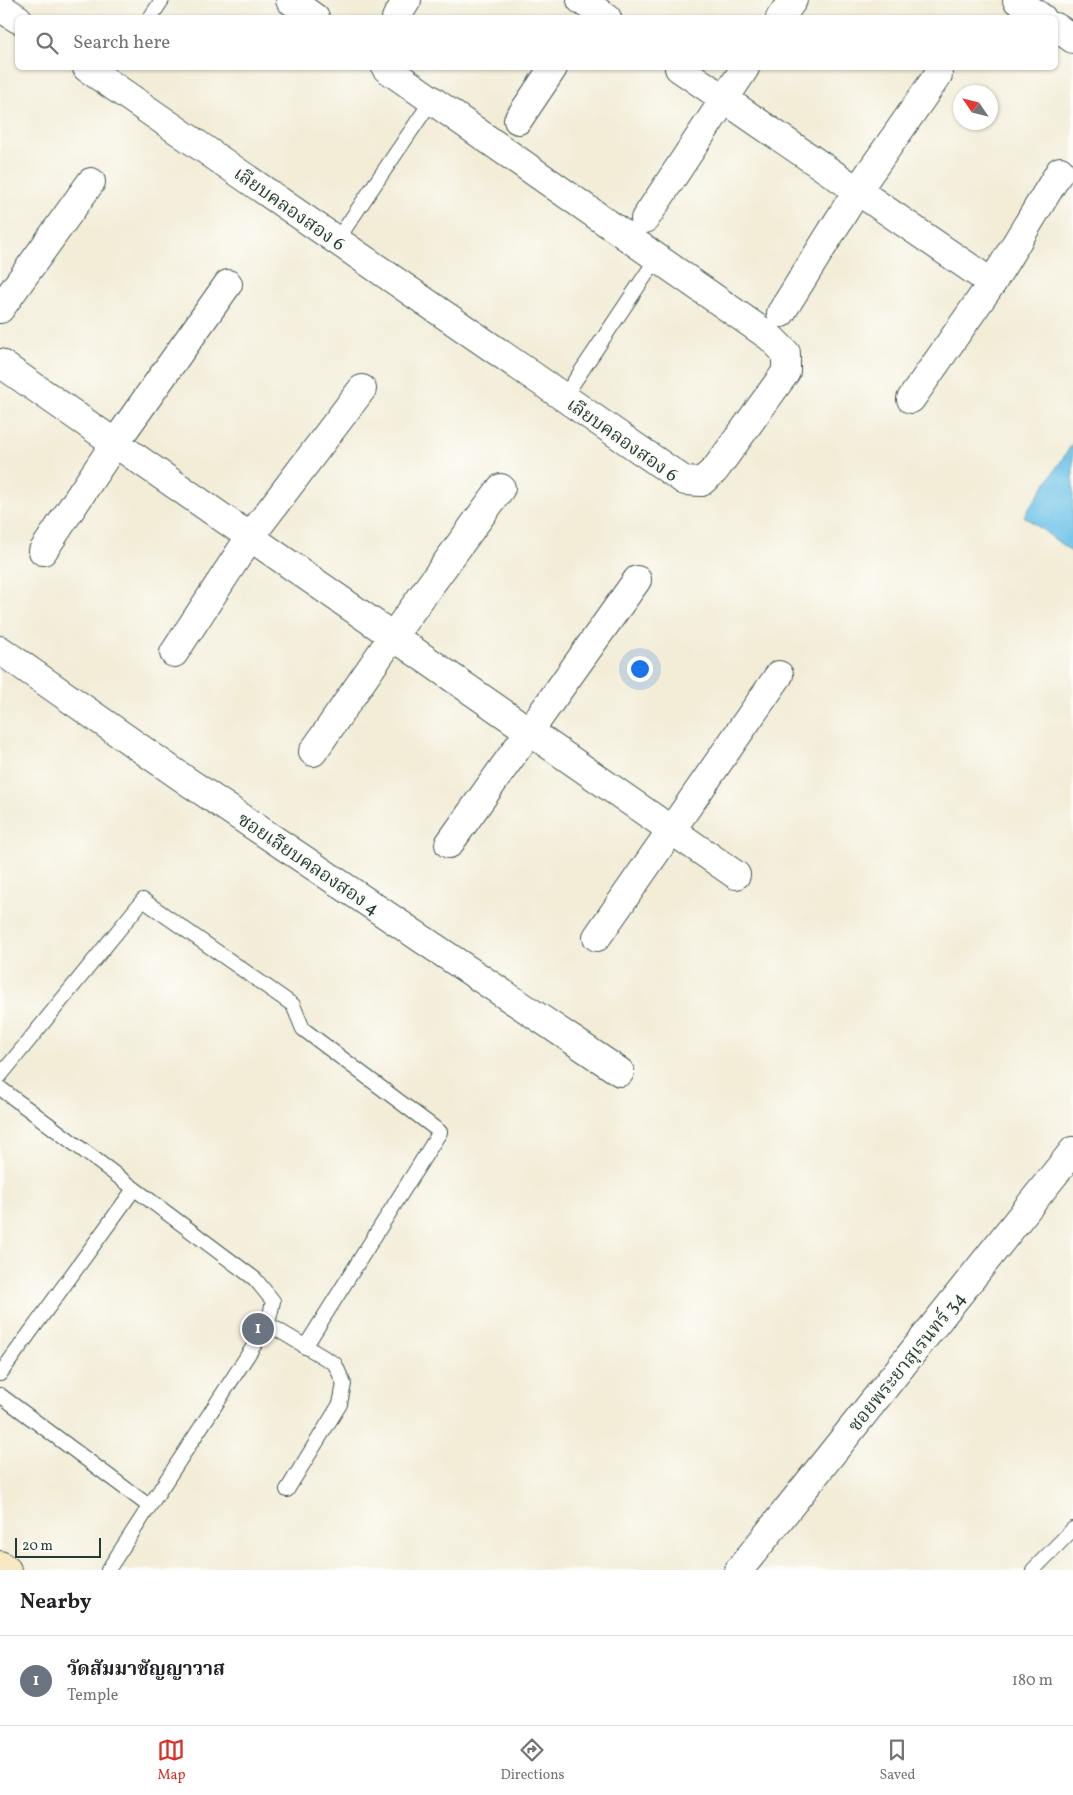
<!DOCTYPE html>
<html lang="en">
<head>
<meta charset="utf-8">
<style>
  body { margin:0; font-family:Vollkorn,"Noto Serif Thai",serif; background:#f6f6f6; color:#202124 }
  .compass { position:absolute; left:953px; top:85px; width:45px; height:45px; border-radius:50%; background:#fff; box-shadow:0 1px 4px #0004; rotate:305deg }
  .scale { position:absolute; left:15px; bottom:12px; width:86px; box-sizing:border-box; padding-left:5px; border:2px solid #1f3d34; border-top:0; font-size:14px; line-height:18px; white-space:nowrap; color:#1f3d34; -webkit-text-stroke:4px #fdfcf7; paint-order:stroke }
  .you { position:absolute; left:639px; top:668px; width:18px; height:18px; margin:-12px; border:4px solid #fff; border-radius:50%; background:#1a73e8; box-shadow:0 0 0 8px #1a73e833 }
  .badge { display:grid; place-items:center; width:32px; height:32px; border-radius:50%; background:#d93025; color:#fff; font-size:16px; font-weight:700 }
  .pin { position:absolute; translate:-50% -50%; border:2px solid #fff; box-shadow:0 1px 5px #0006 }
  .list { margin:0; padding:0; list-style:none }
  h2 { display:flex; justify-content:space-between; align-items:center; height:65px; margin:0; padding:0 20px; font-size:21px }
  h2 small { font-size:16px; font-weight:400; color:#757577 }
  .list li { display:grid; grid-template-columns:32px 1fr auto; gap:15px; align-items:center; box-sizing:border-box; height:90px; padding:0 20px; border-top:1px solid #e0e0e0 }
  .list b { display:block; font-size:19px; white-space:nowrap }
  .list p { margin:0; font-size:16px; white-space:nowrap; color:#757577 }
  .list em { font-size:16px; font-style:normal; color:#757577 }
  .icon { flex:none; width:28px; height:28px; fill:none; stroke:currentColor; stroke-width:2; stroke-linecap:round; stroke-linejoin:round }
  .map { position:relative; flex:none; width:1073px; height:1570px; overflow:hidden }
  .search { position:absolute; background:#fff; box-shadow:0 1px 4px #0004; left:15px; right:15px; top:15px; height:55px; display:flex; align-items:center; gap:12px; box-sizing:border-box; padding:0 18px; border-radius:8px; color:#757577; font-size:19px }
  .sheet { height:155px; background:#fff }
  nav { display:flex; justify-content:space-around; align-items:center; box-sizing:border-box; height:70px; border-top:1px solid #e0e0e0; background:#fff; font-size:14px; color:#757577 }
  nav a { display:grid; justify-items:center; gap:2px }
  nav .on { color:#d93025 }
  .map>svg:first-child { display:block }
  .water { fill:#6cc2e9; stroke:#46808e }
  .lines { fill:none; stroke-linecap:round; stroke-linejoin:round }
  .lane-casing { stroke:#3f574d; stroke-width:16 }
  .street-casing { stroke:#3f574d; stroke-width:30 }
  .secondary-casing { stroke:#3f574d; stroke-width:30 }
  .lane { stroke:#fff; stroke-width:14 }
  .street { stroke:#fff; stroke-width:28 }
  .secondary { stroke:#f8e8c3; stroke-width:28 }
  .labels { text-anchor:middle; stroke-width:4; stroke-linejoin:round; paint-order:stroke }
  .street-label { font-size:19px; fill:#1f3d34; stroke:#fdfcf7 }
</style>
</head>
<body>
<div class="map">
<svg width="1073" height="1570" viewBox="0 0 1073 1570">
  <rect width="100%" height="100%" fill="#fdfcf7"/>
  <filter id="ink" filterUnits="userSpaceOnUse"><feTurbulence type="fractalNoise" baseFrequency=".02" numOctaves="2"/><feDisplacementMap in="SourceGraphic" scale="10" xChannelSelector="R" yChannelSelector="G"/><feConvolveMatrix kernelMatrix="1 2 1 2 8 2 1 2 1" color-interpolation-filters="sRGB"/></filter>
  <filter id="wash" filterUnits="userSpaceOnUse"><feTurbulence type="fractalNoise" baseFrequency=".0096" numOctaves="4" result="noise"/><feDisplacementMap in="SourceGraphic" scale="20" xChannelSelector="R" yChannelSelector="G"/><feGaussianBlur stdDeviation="1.12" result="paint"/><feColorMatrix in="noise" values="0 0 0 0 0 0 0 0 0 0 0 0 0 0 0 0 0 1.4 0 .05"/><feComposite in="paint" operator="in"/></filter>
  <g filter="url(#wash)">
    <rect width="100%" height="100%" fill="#f3edd8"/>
    <path class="water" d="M1073,443v110l-49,-37z"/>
  </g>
  <g filter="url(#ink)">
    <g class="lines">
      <g class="lane-casing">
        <g id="lane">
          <path d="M150,18l12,-18"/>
          <path d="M337,240l95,-140"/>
          <path d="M564,397l93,-139"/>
          <path d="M0,1076l143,-176 150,105 10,24 137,103 -135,215"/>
          <path d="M0,1088l255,191 18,22 -5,23 -160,246"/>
          <path d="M268,1324l67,40 9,20 -4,20 -53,86"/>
          <path d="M0,1374l134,-185"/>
          <path d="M0,1395l149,111"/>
          <path d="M1033,1570l40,-41"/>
        </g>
      </g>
      <g class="street-casing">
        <g id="street">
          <path d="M290,0l25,18"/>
          <path d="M581,0l26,18"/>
          <path d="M1017,0l25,18"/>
          <path d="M0,7l18,12"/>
          <path d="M396,18l11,-18"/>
          <path d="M780,18l13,-18"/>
          <path d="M1056,27l17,12"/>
          <path d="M87,68l598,413 16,1 14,-12 71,-98v-19l-16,-16 -384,-269"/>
          <path d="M679,68l313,215"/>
          <path d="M518,120l35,-52"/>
          <path d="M645,219l100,-151"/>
          <path d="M0,309l91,-127"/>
          <path d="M781,313l76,-122 81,-116"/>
          <path d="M0,363l736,512"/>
          <path d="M911,399l81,-116 68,-112"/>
          <path d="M43,551l72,-108 113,-159"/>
          <path d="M0,650l187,131 433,291"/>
          <path d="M174,653l76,-116 112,-148"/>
          <path d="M313,752l80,-116 108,-148"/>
          <path d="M449,844l188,-264"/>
          <path d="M597,937l182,-262"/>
          <path d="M739,1570l334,-419"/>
        </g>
      </g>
      <g class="secondary-casing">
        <path id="secondary" d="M0,1565l7,5"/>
      </g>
      <use href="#lane" class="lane"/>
      <use href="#street" class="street"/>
      <use href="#secondary" class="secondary"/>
    </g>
  </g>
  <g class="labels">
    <g class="street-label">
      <text transform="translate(290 208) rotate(35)" y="7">เลียบคลองสอง 6</text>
      <text transform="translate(623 439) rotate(35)" y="7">เลียบคลองสอง 6</text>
      <text transform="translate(309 863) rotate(34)" y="7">ซอยเลียบคลองสอง 4</text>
      <text transform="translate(906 1361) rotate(-51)" y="7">ซอยพระยาสุเรนทร์ 34</text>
    </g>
  </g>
</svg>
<svg class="compass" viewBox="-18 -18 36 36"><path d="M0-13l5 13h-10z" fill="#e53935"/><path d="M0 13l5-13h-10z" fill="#757577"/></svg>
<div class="scale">20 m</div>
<div class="you"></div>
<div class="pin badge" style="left:258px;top:1329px;background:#6b7280">1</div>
<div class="search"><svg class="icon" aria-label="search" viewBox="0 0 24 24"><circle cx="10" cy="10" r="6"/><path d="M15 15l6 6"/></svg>Search here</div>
</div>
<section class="sheet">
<h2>Nearby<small></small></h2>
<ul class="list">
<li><span class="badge" style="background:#6b7280">1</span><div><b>วัดสัมมาชัญญาวาส</b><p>Temple</p></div><em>180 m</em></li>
</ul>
</section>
<nav>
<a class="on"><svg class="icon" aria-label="map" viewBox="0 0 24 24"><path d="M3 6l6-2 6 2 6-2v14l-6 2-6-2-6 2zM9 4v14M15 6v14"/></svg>Map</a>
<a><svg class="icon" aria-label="directions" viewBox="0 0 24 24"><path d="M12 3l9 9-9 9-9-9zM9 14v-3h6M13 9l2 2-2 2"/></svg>Directions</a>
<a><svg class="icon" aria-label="saved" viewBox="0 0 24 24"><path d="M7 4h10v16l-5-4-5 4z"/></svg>Saved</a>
</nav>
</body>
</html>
